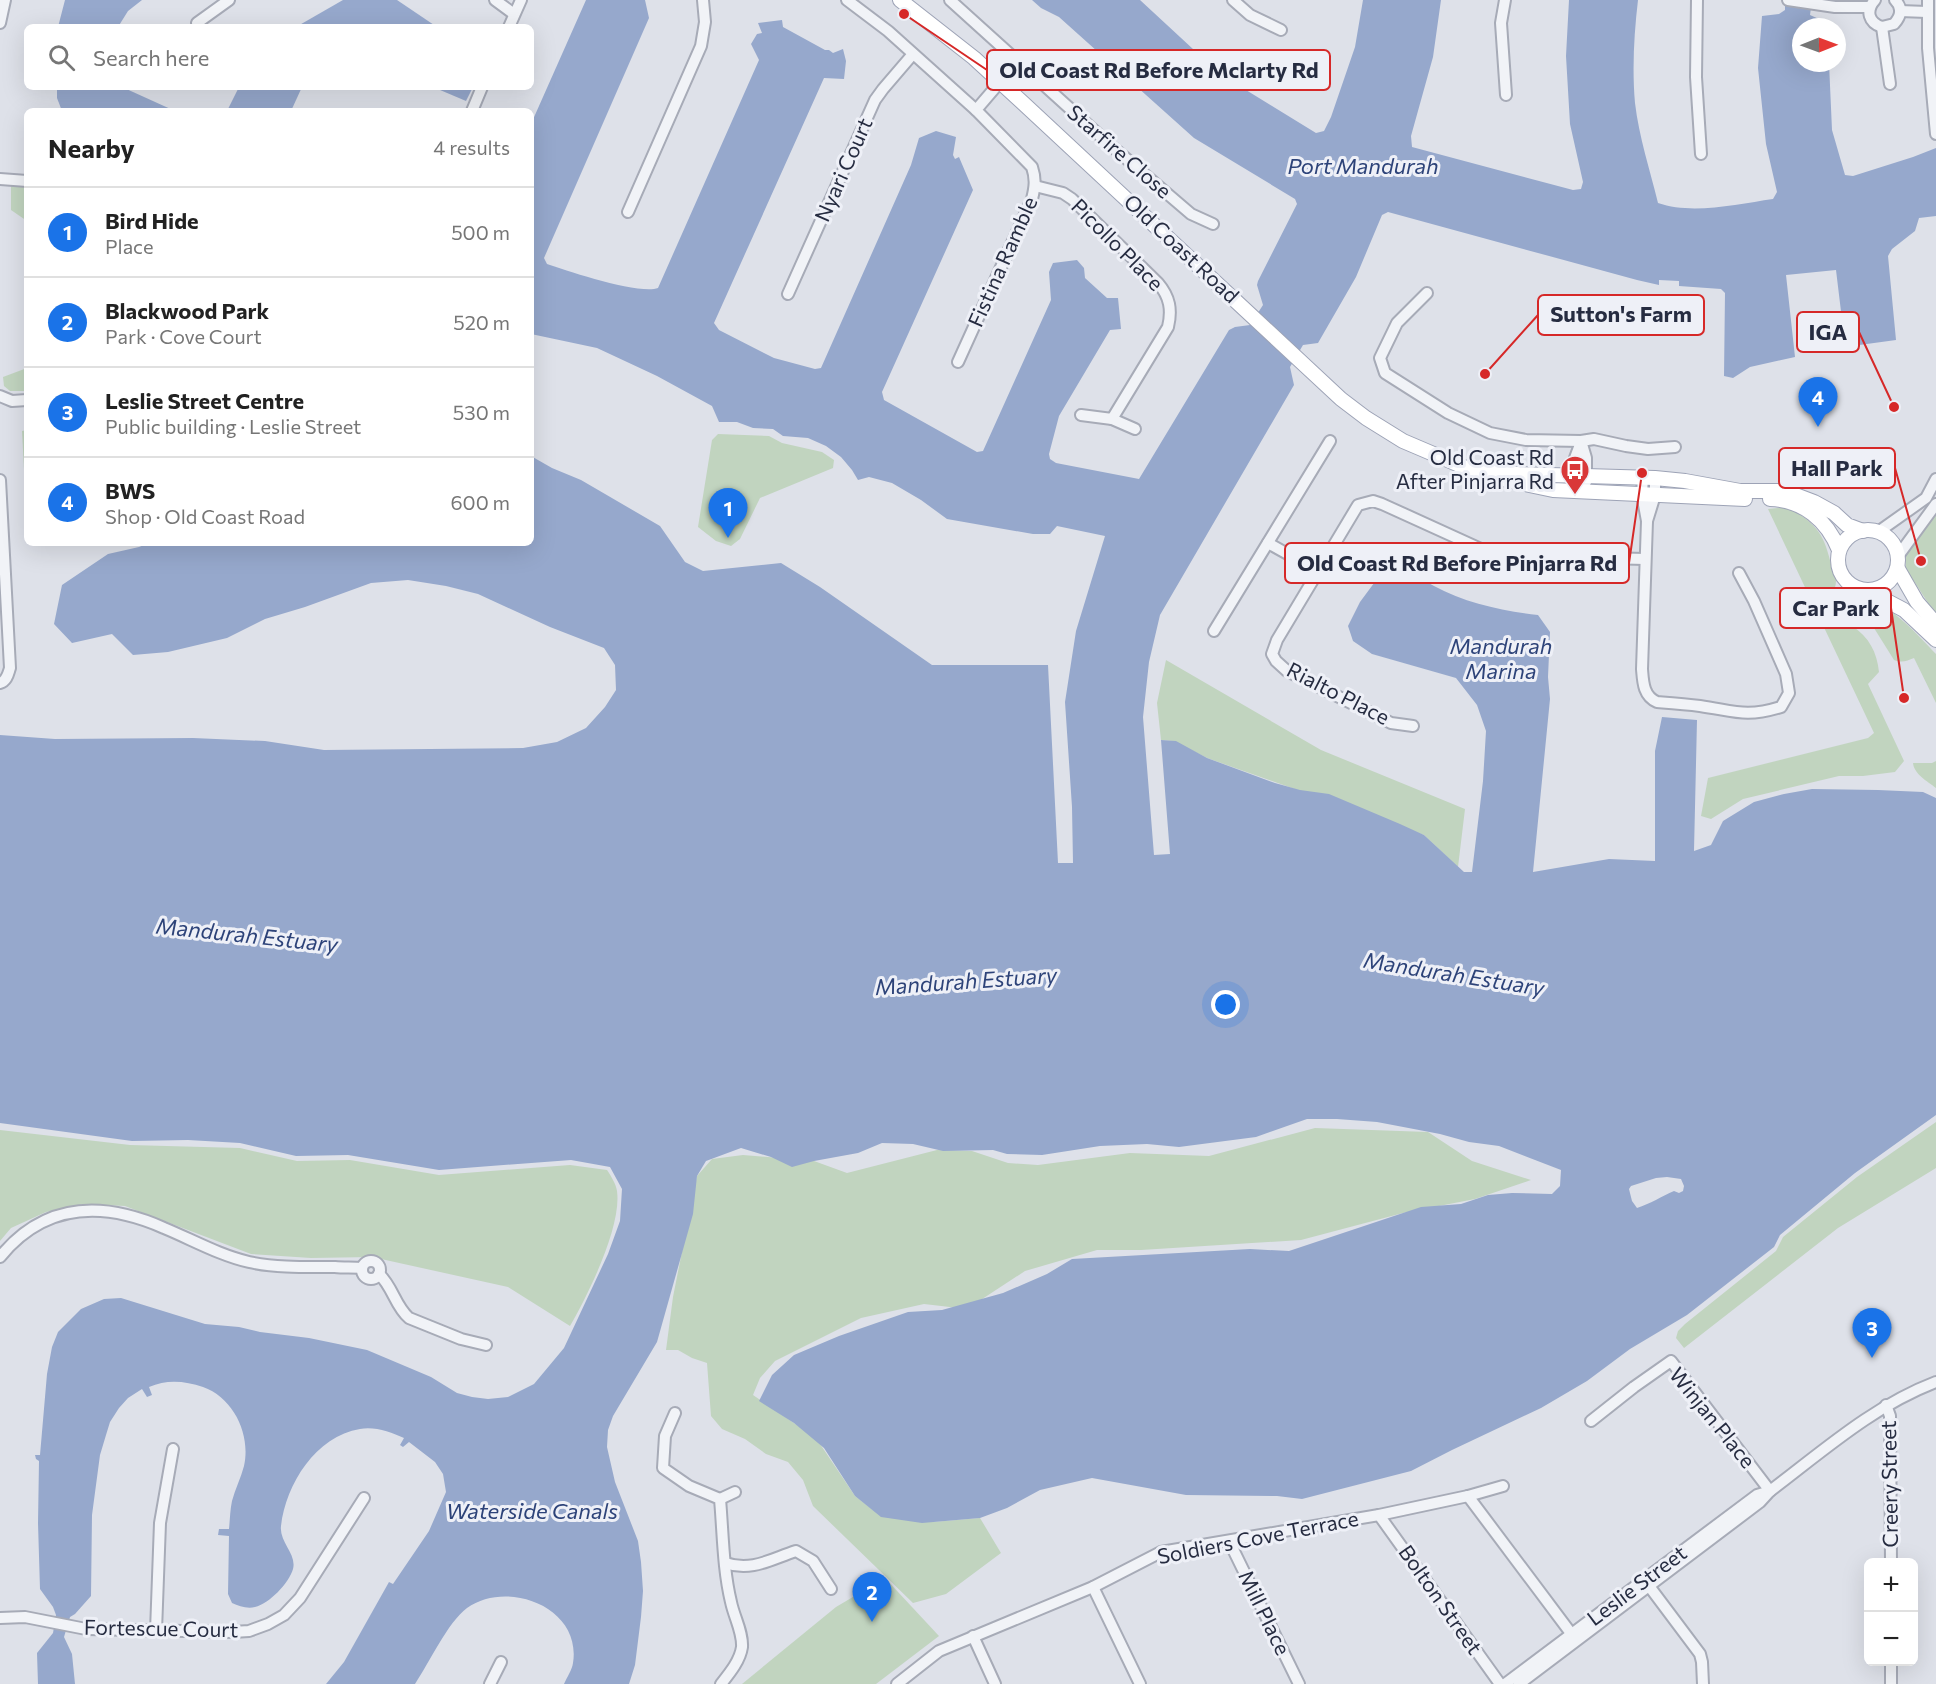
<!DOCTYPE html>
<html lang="en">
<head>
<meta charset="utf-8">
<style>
  body { margin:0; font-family:Commissioner,sans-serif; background:#f6f6f6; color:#222 }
  .controls { position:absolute; right:18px; bottom:18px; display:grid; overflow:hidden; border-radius:9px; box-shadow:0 6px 24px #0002 }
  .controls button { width:54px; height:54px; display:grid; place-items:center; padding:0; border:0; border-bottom:2px solid #e0e0e0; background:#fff; color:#222; font:30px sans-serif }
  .compass { position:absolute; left:1792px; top:18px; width:54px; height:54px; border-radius:50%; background:#fff; box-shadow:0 6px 24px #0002; rotate:89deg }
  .you { position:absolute; left:1226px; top:1005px; width:21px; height:21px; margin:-15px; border:4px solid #fff; border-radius:50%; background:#1a73e8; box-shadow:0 0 0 9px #1a73e833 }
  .badge { display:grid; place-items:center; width:39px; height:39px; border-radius:50%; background:#1a73e8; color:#fff; font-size:20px; font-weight:700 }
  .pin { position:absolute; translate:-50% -50px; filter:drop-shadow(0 2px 3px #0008) }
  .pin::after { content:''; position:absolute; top:32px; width:21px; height:18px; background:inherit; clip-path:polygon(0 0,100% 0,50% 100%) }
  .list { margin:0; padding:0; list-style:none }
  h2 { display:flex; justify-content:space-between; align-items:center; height:78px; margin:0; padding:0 24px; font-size:26px }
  h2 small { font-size:20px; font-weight:400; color:#767676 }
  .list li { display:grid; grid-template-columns:39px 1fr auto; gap:18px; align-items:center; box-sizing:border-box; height:90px; padding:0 24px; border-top:2px solid #e0e0e0 }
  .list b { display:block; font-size:22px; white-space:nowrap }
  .list p { margin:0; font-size:20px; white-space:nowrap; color:#767676 }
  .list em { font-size:20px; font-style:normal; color:#767676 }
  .icon { flex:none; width:33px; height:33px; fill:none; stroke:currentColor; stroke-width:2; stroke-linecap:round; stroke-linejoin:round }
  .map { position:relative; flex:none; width:1936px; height:1684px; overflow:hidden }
  .search { position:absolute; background:#fff; box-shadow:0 6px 24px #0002; left:24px; top:24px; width:510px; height:66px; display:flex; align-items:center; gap:15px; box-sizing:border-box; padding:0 21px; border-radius:9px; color:#767676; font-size:22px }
  .panel { position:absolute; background:#fff; box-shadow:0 6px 24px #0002; left:24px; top:108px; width:510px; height:438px; border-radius:9px }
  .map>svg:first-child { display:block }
  .green { fill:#c1d4bf }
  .water { fill:#96a8cc; fill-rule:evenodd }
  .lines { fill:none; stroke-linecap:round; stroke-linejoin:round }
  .minor-casing { stroke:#a7abb7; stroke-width:14 }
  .major-casing { stroke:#9da3b6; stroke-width:16 }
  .minor { stroke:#f1f3f7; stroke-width:10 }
  .major { stroke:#fff; stroke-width:14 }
  .labels { text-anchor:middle; stroke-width:6; stroke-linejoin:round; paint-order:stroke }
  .street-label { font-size:21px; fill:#262c41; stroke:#eef0f7 }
  .poi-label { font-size:21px; fill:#262c41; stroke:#eef0f7; text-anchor:end }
  .water-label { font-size:22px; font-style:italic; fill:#2d4379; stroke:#eef0f7 }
  .leader { fill:none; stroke:#d62828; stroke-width:2 }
  .callout-dot { fill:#d62828; stroke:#eef0f7; stroke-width:2 }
  .callout { fill:#eef0f7; stroke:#d62828; stroke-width:2 }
  .callout-label { font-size:22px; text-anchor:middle; font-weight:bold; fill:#262c41 }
</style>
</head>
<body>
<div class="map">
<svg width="1936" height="1684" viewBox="0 0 1936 1684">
  <rect width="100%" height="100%" fill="#dee1e9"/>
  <g class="green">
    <path d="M11,185l16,1v35l-16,-11z"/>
    <path d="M27,368v23h-17l-6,-5 -1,-9z"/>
    <path d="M27,430v76l-1,1 -4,-76z"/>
    <path d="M718,434l51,2 13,7 40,9 12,8 -1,8 -73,30 -20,41 -9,7 -15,-5 -18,-14 14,-87z"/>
    <path d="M1787,507c31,17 37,27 45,61 1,4 5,9 4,13 0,10 -8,16 -4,27 3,10 13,13 20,18 17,11 25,26 27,46l-11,12 36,77 -9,11 -32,4h-24l-96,23 -32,20 -10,-3 7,-38 160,-40 6,-5 -106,-224z"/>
    <path d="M1936,511v101l-4,-3 -26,-40 -1,-17z"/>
    <path d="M1849,593c7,0 12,3 18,5 29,12 48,34 69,56v49l-22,-45c-7,3 -12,5 -20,2l-20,-32 -6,-6 -21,-14 -3,-8z"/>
    <path d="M1166,660l155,90 144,59 -7,58 -34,-32 -217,-77 -34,-17 -12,-1 -4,-37z"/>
    <path d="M1936,761v27c-9,-7 -22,-14 -23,-25h19z"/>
    <path d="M1936,1122v46l-98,60 -154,120 -8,-10 2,-7 7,-7 91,-73 7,-14 74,-60z"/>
    <path d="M1315,1128l113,4 44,29 59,19 -56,19 -72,14 -102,27 -160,10h-44l-72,21 -58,38 -43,-5 -63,14 -86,43 -15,17 -7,17 63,43 39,58 18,14 60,12 47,-4 21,35 -55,41 -33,9 -100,-97 -10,-26 -15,-18 -22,-8 -21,-15 -23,-10 -11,-13 -4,-53 -15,-5 -14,-8h-12l7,-53 24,-121 15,-17 31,-4 71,6 33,12 90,-23 35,1 36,12 30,2 92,-12 79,3z"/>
    <path d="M0,1130l130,15 110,3 57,13 53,-1 89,15 131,-10 37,5c4,6 9,14 10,21 5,35 -29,104 -47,135l-62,-39 -136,-30 -61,1 -60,-4 -126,-48 -42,-2 -37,8 -35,16 -11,13z"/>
    <path d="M885,1578l54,58 -63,48h-134l94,-77z"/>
  </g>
  <g class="water">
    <path d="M65,0h77l-14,11 -10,16h-60z"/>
    <path d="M343,0h54l40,27h-141z"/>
    <path d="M586,0h59l4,18 -105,240 3,6c20,7 93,31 111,24l101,-228 -8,-16 6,-10 5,-1 -4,-10 24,-3 1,7 42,23h4l4,3 10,-4 3,12 -2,18 -20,-1 -110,245 5,7 55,28 41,11 6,-1 90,-203 8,-27 17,-7 20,6 -3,18 2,4 4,-2 14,33 -91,202 2,8 93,52 6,-1 68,-151 -2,-28 4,-9 24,-3 7,8 1,10 22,20h11l3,31 -11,1 -51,86 -10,38 1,5 6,4 83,16 90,-149 6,-3 15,-2 13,-20 -6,-20 1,-4 39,-77 -2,-5 -101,-61 -135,-121 -18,-9 -9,-8h108l80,74 96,59 8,-2 7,-14 24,-70 8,-47h78l-8,57 -22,79 1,11 161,43 8,-1 2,-7 -13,-58 -4,-68 3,-56h69c-4,34 -6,69 -3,103 4,34 15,67 23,100 34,12 80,1 115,-4l4,-7 -11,-48 -8,-76 4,-52 17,-2 6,-4v-10h27l-2,15 20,9v3h-29v36h28l3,67 13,45 8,1 60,-19 23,-9v68l-17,2 -4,13 -23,18 -4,7 8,84 -44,6 -13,-6 4,-12 -7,-58 -50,5 9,82 -45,10 -17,11 -9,-2 1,-83 -4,-4 -42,-3v-5l-20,-1v5l-22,-5 -249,-68 -6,3 -26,62 -38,66 -15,2 -13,22 4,18 -134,230 -11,47 -6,55 11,138 16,-1 -9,-114 15,1 31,17 68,25 25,7 29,4 71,30 24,11 40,37h8l11,-91 3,-50 -9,-26 -21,-27 -84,-24 -19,-13 -5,-15 12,-24 23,-31 23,-3c9,6 18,13 28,18 31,17 69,25 104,29l12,17 -2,45 2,22 -17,173 76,-13 46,2v-110l7,-34 35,3 -3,131 17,-6 12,-24 31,-19 30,-8 28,-5 66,1 45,2 13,6v317l-81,58 -75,62 -6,12 -87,68 -57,34 -43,32 -46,27 -89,42 -41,21 -109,28 -25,-3 -91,-1 -94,-17 -52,12 -33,18 -27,10 -58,5 -41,-6 -26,-21 -31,-48 -30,-25 -35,-22 13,-26 22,-20 45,-19 69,-24 34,-2 61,-17 44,-19 25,-15 178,-10 39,2 132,-44 40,-3 27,-9 24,-2 40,1 8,-8 1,-16 -62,-24 -30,-4 -29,-8 -63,-12 -40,-3h-30l-51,18 -77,10 -32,-3 -47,2 -58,9 -35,-1 -14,-4 -50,1 -30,-7 -31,-1 -24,10 -44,8 -22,6 -21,-10 -30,-9 -35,13 -9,15 -4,38 -36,128 -44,74 -5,14 -1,17 8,35 23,59 3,21 2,29 -2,26 -6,48 -6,19h-65c3,-7 8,-14 9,-21 9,-56 -66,-84 -106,-55 -19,14 -38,55 -52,76h-89l18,-22 45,-80 4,2 36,-53 17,-39 -3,-18 -8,-12 -26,-20 -6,5 -3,-2 4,-7c-13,-6 -30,-12 -44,-9 -44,7 -74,55 -79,97 -2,16 16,28 12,43 -4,14 -24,35 -38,38 -8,2 -16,-1 -23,-4l-4,-9 1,-58 -11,-1 1,-6h10c1,-9 1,-19 3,-28 3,-12 9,-23 12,-35 7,-31 -10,-68 -41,-79 -18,-6 -36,-8 -54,0l3,8 -5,2 -5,-8 -14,9 -9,10 -9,14 -4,13 -6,20 -8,60 -1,81 -16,18 -5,3 -6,20 8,17 3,30h-37l-1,-31 16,-20 3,-18 -3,-8 -13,-18 -2,-66 1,-62 -3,-2 -1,-4h5l7,-81 5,-27 6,-15 23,-23 23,-10 17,-1 84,26 34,3 21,5 49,6 58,12 64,27 26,16 15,4 16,2 20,-2 26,-13 30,-36 44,-94 12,-33 2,-32 -12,-22 -39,-7 -132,10 -91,-15 -52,1 -56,-13 -52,-3 -56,1 -132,-18v-388l55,4 138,-1 72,3 59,9 199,-2 34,-6 29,-14 19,-21 11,-17 -1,-25 -11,-17 -54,-21 -72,-33 -32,-8 -38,-6 -37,3 -66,24 -40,12 -38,19 -59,14 -35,3 -21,-21 -40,9 -18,-19 8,-39 46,-31 31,-7 10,-4h382v-87l21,12 29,12 79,46 25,36 18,9 78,-8 39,24 112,78h116l10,198h15l-1,-56 -7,-105 11,-71 29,-95 -48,-10 -7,8h-17l-86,-15 -26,-19 -29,-17 -23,-6 -11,3 -6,-10 -11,-13 -15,-11 -18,-8 -25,-2 -10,-7 -20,-1 -16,-6h-18l-7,-16 -55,-30 -60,-28 -66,-14v-210zM1667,1177l14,2 3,7 -1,5 -4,2 -5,-2c-12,5 -24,13 -37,17l-5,-7 -3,-12 2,-3 25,-8z"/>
    <path d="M57,87h65l53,24h-113l-5,-13z"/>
    <path d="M239,87h63l-11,24h-64z"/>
    <path d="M433,87h40l-7,14z"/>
  </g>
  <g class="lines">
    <g class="minor-casing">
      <g id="minor">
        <path d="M495,0l19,14"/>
        <path d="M847,0l41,31 88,79"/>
        <path d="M950,0l158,143 83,71 22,10"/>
        <path d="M1233,0l17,15 31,15"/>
        <path d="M1505,0l-4,23 5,72"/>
        <path d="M1697,0l-1,77 5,77"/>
        <path d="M1788,0l47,7h35"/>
        <path d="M1875,0c-10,11 -6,23 7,27l12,-3c7,-8 9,-16 1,-24"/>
        <path d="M1928,0v48l8,86"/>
        <path d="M1900,11l27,1"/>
        <path d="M0,23l5,-23"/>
        <path d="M197,23l32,-23"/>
        <path d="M509,27l12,-27"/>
        <path d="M1882,27l8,57"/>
        <path d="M472,111l10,-24"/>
        <path d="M0,179l27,2"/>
        <path d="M1035,186l28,7 9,6 86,84c12,14 14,27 10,44l-56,92 -31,-4"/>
        <path d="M628,212l73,-166 4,-24 -2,-22"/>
        <path d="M1427,293l-30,30 -17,35 5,15 63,40 42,20 36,7 55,1 13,-2 32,7 22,3 27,-2"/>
        <path d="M788,294l87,-194 8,-11 30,-35"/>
        <path d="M958,362l74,-163c3,-12 4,-20 0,-32l-56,-57 24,-28"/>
        <path d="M0,396l12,5 15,-1"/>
        <path d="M1112,419l23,10"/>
        <path d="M1581,441l5,17v24"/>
        <path d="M1643,477l-1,17 5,27 -5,148c1,12 1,27 15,33 14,1 29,2 43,4 35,5 45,12 81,1l8,-14 -3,-19 -32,-73 -15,-28"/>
        <path d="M0,480l10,188c-2,6 -3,13 -10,15"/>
        <path d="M1576,482l-1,-24 6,-16"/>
        <path d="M1647,521l8,-26v-17"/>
        <path d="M1878,532l48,-34 10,-19"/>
        <path d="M1268,543l50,28"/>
        <path d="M1898,556l38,-52"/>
        <path d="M1214,631l116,-190"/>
        <path d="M1413,726l-22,-3 -104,-52 -11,-10 -4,-7 5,-14 81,-135 15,-4 9,3 99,45 40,7 124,3"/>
        <path d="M0,1257c45,-55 103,-56 164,-29 29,12 55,27 85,34 27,6 58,5 86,5 9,1 18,0 27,1"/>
        <circle cx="371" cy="1270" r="9"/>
        <path d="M379,1274c14,13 16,32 30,44l52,21 25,6"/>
        <path d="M1886,1405l4,11 1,146"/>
        <path d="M675,1413l-10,23 -2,32 26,18 31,13c3,34 3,70 11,103 3,15 12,30 11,45 -2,14 -13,27 -21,37"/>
        <path d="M1591,1421l43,-34 37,-26 99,130"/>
        <path d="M1468,1496l108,144"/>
        <path d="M720,1499l15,-7"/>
        <path d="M1379,1515l121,169"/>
        <path d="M1229,1541l70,143"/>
        <path d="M725,1563c27,9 46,-4 71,-12l17,10 18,28"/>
        <path d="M1646,1582l54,72 2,8 1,22"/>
        <path d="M1093,1587l47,97"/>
        <path d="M0,1618l25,-1 61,12 147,3 16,-1 19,-7 16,-9 16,-17 64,-100"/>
        <path d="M156,1631l4,-108 13,-74"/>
        <path d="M973,1636l22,48"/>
        <path d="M490,1684l11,-22"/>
        <path d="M897,1684l42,-33 154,-64 68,-35 218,-37 89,-19 35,-10"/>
        <path d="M1505,1684l252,-189 13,-4"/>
        <path d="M1519,1684l241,-182 10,-11c53,-40 103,-85 166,-109"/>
        <path d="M1891,1684v-22"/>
      </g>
    </g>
    <g class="major-casing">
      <g id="major">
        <path d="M900,0l74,58 49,45 318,296 25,19 37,23 61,26 15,3 40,4 136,4 30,3 55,10h45l29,11 20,11 13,12 16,6"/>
        <path d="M1493,477l60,13 192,9"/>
        <path d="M1770,499c33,1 57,21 69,51"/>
        <circle cx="1868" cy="560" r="30"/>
        <path d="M1898,569l19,33 19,22"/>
        <path d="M1866,590l38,20 32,30"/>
      </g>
    </g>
    <use href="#minor" class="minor"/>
    <use href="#major" class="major"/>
  </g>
  <defs>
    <g id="bus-pin" transform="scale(1.5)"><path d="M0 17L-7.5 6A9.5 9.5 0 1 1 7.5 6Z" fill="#d93839" stroke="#eef0f7"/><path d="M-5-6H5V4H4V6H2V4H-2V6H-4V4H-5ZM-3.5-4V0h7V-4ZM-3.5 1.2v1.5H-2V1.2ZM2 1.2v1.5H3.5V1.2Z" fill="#fff"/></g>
  </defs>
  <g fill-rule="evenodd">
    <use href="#bus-pin" x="1575" y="470"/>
  </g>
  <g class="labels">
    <g class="street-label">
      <text transform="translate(1119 152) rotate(41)" y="7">Starfire Close</text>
      <text transform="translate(844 170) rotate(-66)" y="7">Nyari Court</text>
      <text transform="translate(1117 245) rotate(45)" y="7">Picollo Place</text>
      <text transform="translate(1181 249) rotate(43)" y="7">Old Coast Road</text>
      <text transform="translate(1003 262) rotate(-66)" y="7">Fistina Ramble</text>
      <text transform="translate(1338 694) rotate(27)" y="7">Rialto Place</text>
      <text transform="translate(1712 1418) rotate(51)" y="7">Winjan Place</text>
      <text transform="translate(1890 1484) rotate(-91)" y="7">Creery Street</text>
      <text transform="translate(1258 1538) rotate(-11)" y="7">Soldiers Cove Terrace</text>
      <text transform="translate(1637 1586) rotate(-37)" y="7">Leslie Street</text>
      <text transform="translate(1440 1600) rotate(55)" y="7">Bolton Street</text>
      <text transform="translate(1264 1613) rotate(64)" y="7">Mill Place</text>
      <text transform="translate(161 1629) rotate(1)" y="7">Fortescue Court</text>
    </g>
    <g class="poi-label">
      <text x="1554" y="465">Old Coast Rd<tspan x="1554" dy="24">After Pinjarra Rd</tspan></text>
    </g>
    <g class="water-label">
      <text x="1363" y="174">Port Mandurah</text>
      <text x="1501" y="654">Mandurah<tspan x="1501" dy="25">Marina</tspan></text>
      <text transform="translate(247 935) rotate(6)" y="8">Mandurah Estuary</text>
      <text transform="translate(1454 974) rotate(9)" y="8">Mandurah Estuary</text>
      <text transform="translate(966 981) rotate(-4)" y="8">Mandurah Estuary</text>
      <text x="532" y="1519">Waterside Canals</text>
    </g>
  </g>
  <path class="leader" d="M904 14L987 70M1485 374L1538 315M1894 407L1859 332M1921 561L1895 468M1642 473L1629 563M1904 698L1891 608"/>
  <g class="callout-dot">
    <circle cx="904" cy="14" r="6"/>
    <circle cx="1485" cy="374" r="6"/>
    <circle cx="1894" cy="407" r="6"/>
    <circle cx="1921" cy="561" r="6"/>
    <circle cx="1642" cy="473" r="6"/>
    <circle cx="1904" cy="698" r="6"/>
  </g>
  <g class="callout">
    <rect x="987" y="50" width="343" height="40" rx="6"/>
    <rect x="1538" y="295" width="166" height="40" rx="6"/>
    <rect x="1797" y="312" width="62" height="40" rx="6"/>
    <rect x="1779" y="448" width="116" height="40" rx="6"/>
    <rect x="1285" y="543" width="344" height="40" rx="6"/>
    <rect x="1780" y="588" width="111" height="40" rx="6"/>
  </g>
  <g class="callout-label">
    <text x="1159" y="78">Old Coast Rd Before Mclarty Rd</text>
    <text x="1621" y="322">Sutton's Farm</text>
    <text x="1828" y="340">IGA</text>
    <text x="1837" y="476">Hall Park</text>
    <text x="1457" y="571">Old Coast Rd Before Pinjarra Rd</text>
    <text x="1836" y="616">Car Park</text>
  </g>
</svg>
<div class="controls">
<button>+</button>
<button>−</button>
</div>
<svg class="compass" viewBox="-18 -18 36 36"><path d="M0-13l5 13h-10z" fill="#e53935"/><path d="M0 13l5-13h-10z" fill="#767676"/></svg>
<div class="you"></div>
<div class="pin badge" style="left:728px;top:538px">1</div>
<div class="pin badge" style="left:872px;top:1622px">2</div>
<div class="pin badge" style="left:1872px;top:1358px">3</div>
<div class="pin badge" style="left:1818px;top:427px">4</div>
<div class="search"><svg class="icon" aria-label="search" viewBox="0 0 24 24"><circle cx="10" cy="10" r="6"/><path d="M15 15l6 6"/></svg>Search here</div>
<section class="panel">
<h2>Nearby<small>4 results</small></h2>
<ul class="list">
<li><span class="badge">1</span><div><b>Bird Hide</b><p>Place</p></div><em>500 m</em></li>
<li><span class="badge">2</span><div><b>Blackwood Park</b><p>Park · Cove Court</p></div><em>520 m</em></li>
<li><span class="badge">3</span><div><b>Leslie Street Centre</b><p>Public building · Leslie Street</p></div><em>530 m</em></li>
<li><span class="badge">4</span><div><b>BWS</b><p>Shop · Old Coast Road</p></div><em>600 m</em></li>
</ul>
</section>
</div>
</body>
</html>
